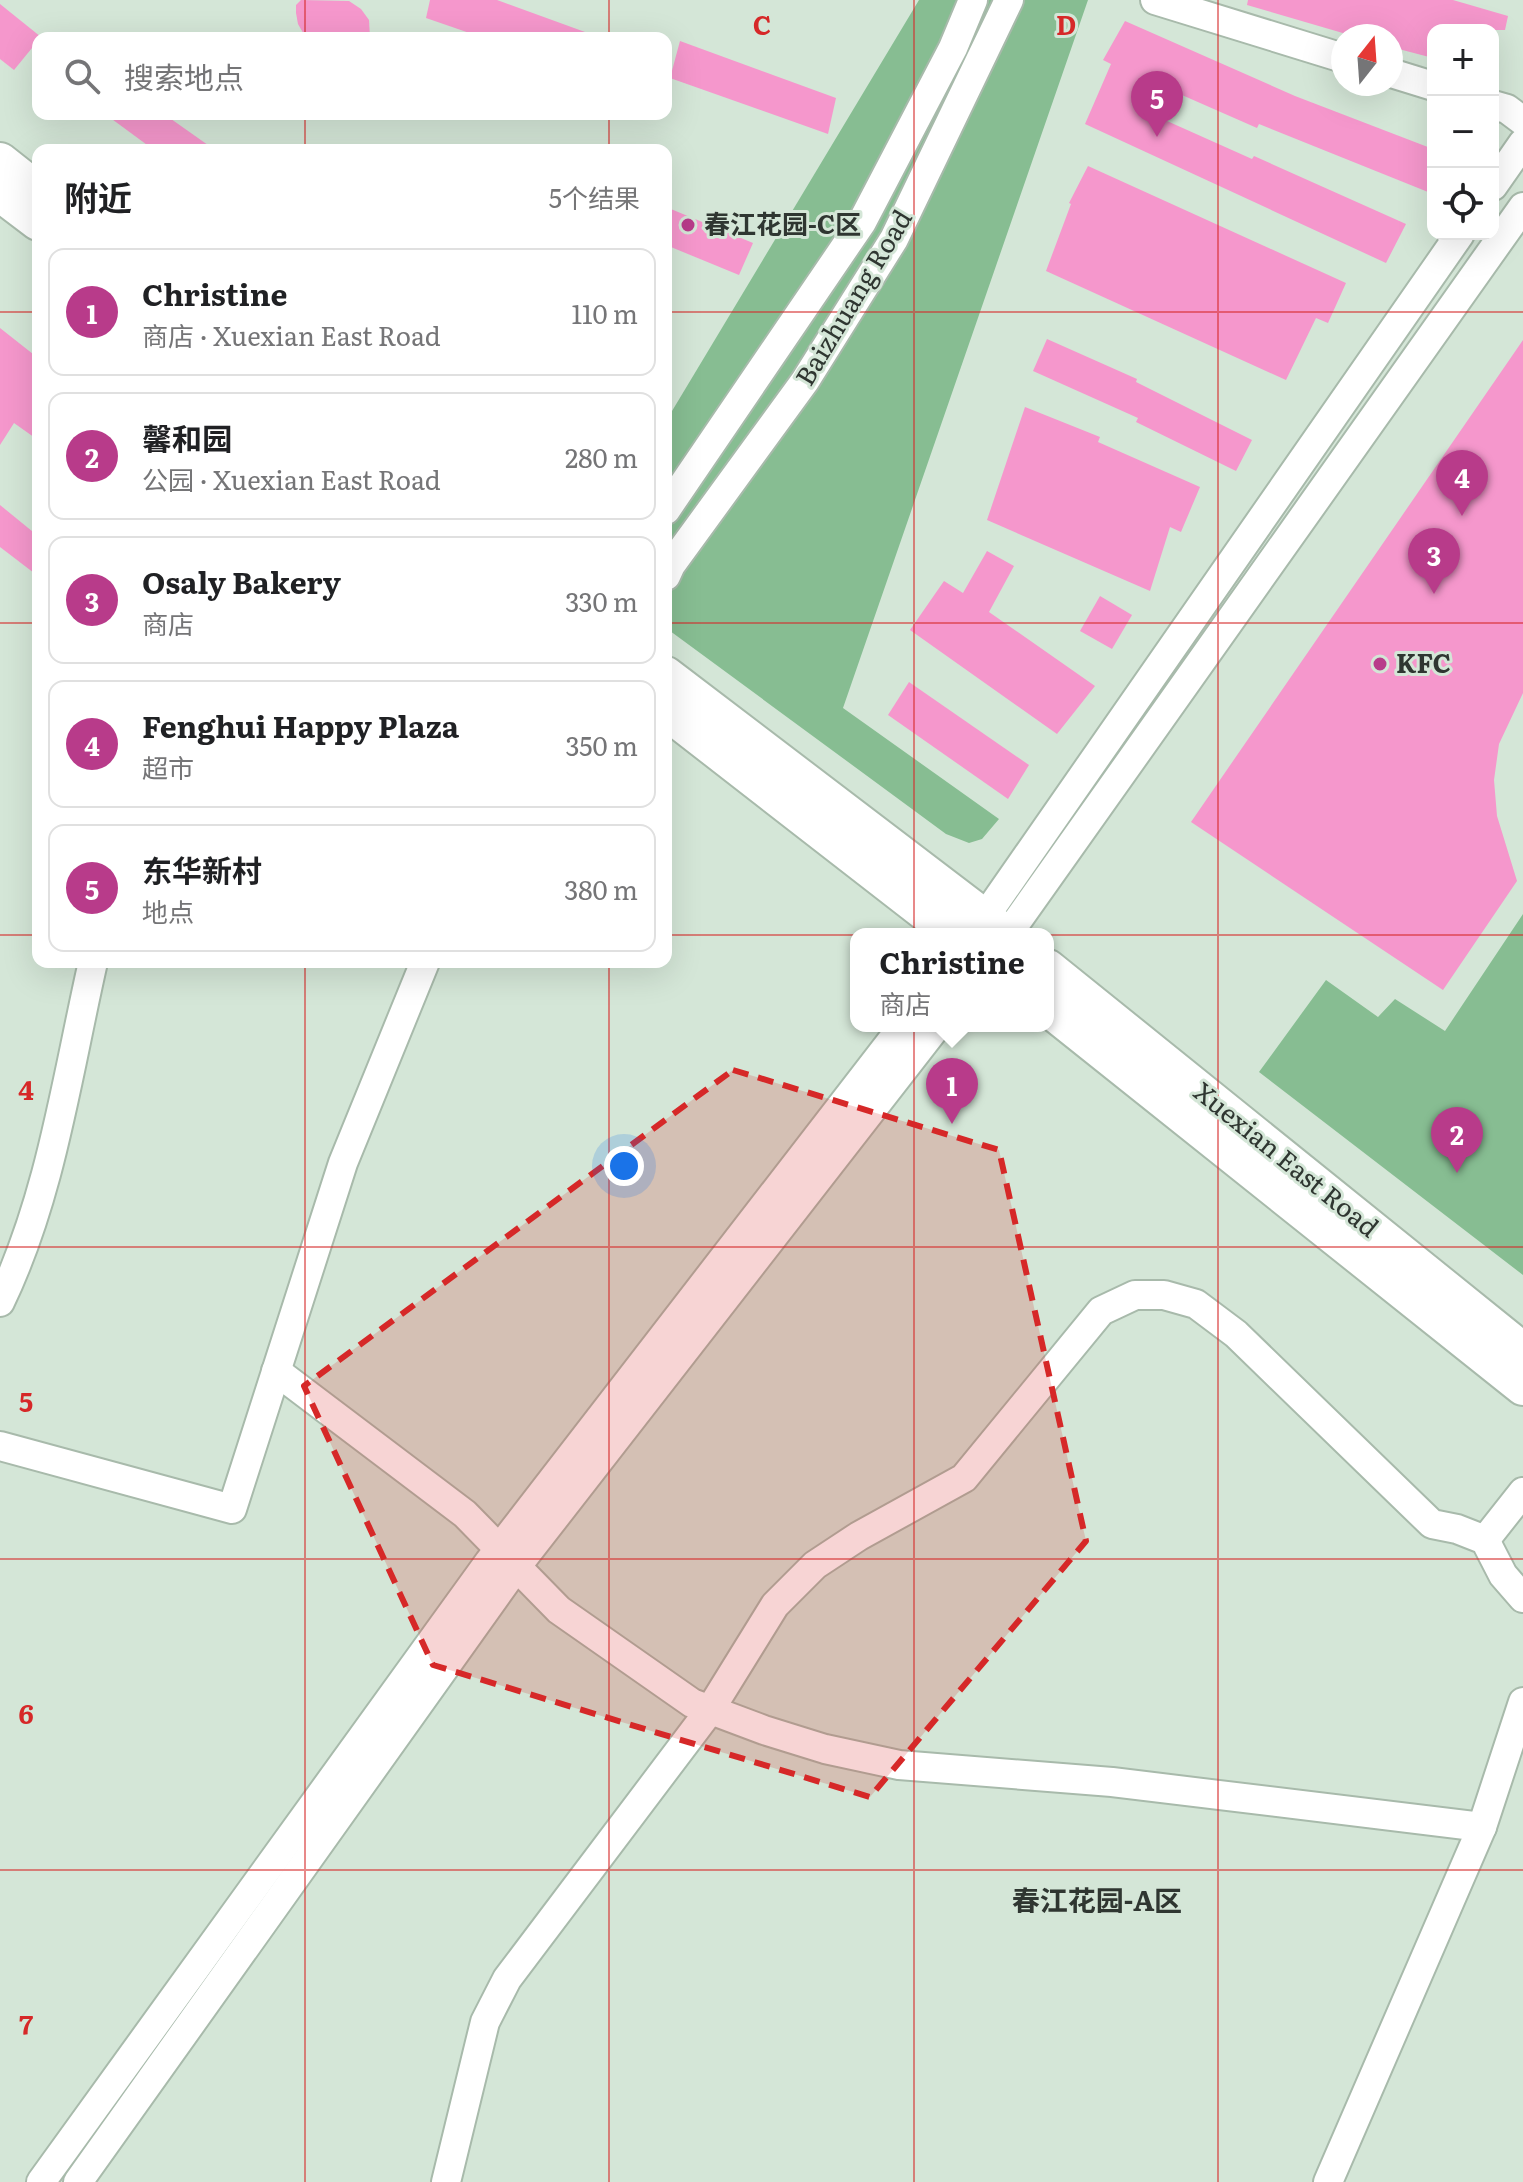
<!DOCTYPE html>
<html lang="zh">
<head>
<meta charset="utf-8">
<style>
  body { margin:0; font-family:Literata,"Noto Sans SC",serif; background:#f6f6f6; color:#202124 }
  .controls { position:absolute; right:24px; top:24px; display:grid; overflow:hidden; border-radius:16px; box-shadow:0 8px 32px #0002 }
  .controls button { width:72px; height:72px; display:grid; place-items:center; padding:0; border:0; border-bottom:2px solid #e0e0e0; background:#fff; color:#202124; font:40px sans-serif }
  .compass { position:absolute; left:1331px; top:24px; width:72px; height:72px; border-radius:50%; background:#fff; box-shadow:0 8px 32px #0002; rotate:17deg }
  .you { position:absolute; left:624px; top:1166px; width:28px; height:28px; margin:-20px; border:6px solid #fff; border-radius:50%; background:#1a73e8; box-shadow:0 0 0 12px #1a73e833 }
  .badge { display:grid; place-items:center; width:52px; height:52px; border-radius:50%; background:#b83b8a; color:#fff; font-size:26px; font-weight:700 }
  .pin { position:absolute; translate:-50% -66px; filter:drop-shadow(0 2px 4px #0008) }
  .pin::after { content:''; position:absolute; top:42px; width:28px; height:24px; background:inherit; clip-path:polygon(0 0,100% 0,50% 100%) }
  .popup { position:absolute; left:850px; top:928px; width:204px; height:104px; box-sizing:border-box; display:grid; place-content:center; border-radius:16px; background:#fff; filter:drop-shadow(0 2px 6px #0005); font-size:26px; white-space:nowrap; color:#757577 }
  .popup b { font-size:30px; color:#202124 }
  .popup::after { content:''; position:absolute; left:50%; top:100%; margin-left:-16px; border:16px solid transparent; border-top-color:#fff }
  .list { margin:0; padding:0; list-style:none }
  h2 { display:flex; justify-content:space-between; align-items:center; height:104px; margin:0; padding:0 32px; font-size:34px }
  h2 small { font-size:26px; font-weight:400; color:#757577 }
  .list li { display:grid; grid-template-columns:52px 1fr auto; gap:24px; align-items:center; box-sizing:border-box; height:128px; margin:0 16px 16px; padding:0 16px; border:2px solid #e0e0e0; border-radius:16px }
  .list b { display:block; font-size:30px; white-space:nowrap }
  .list p { margin:0; font-size:26px; white-space:nowrap; color:#757577 }
  .list em { font-size:26px; font-style:normal; color:#757577 }
  .icon { flex:none; width:44px; height:44px; fill:none; stroke:currentColor; stroke-width:2; stroke-linecap:round; stroke-linejoin:round }
  .map { position:relative; flex:none; width:1523px; height:2182px; overflow:hidden }
  .search { position:absolute; background:#fff; box-shadow:0 8px 32px #0002; left:32px; top:32px; width:640px; height:88px; display:flex; align-items:center; gap:20px; box-sizing:border-box; padding:0 28px; border-radius:16px; color:#757577; font-size:30px }
  .panel { position:absolute; background:#fff; box-shadow:0 8px 32px #0002; left:32px; top:144px; width:640px; height:824px; border-radius:16px }
  .map>svg:first-child { display:block }
  .green { fill:#87bd92 }
  .building { fill:#f597cc }
  .lines { fill:none; stroke-linecap:round; stroke-linejoin:round }
  .minor-casing { stroke:#a8baab; stroke-width:32 }
  .major-casing { stroke:#a8baab; stroke-width:40 }
  .minor { stroke:#fff; stroke-width:28 }
  .major { stroke:#fff; stroke-width:36 }
  .marked { fill:#d62828; fill-opacity:0.2; stroke:#d62828; stroke-width:6; stroke-dasharray:16 10; stroke-linejoin:round }
  .grid { fill:none; stroke:#d62828; stroke-width:2; stroke-opacity:0.55 }
  .poi-dot { fill:#b83b8a; stroke:#d4e6d7; stroke-width:3 }
  .labels { text-anchor:middle; stroke-width:6; stroke-linejoin:round; paint-order:stroke }
  .poi-label { font-size:26px; font-weight:bold; fill:#2f3631; stroke:#d4e6d7; text-anchor:start }
  .street-label { font-size:26px; fill:#2f3631; stroke:#d4e6d7 }
  .neighbourhood-label { font-size:28px; font-weight:bold; fill:#2f3631; stroke:#d4e6d7 }
  .grid-label { font-size:26px; text-anchor:middle; font-weight:bold; fill:#d62828; stroke:#d4e6d7; stroke-width:6; stroke-linejoin:round; paint-order:stroke }
</style>
</head>
<body>
<div class="map">
<svg width="1523" height="2182" viewBox="0 0 1523 2182">
  <rect width="100%" height="100%" fill="#d4e6d7"/>
  <g class="green">
    <path d="M919,0h169l-245,708 156,111 -17,20 -13,4 -23,-9 -280,-206v-207z"/>
    <path d="M1523,914v361l-264,-203 67,-92 52,37 17,-18 50,32z"/>
  </g>
  <g class="building">
    <path d="M301,0l48,1 12,8 8,11 1,18h-64l-8,-14 -2,-11v-8z"/>
    <path d="M430,0h67l99,36v2h-112l-58,-20z"/>
    <path d="M1248,0h205l55,16 -3,14h-72v28l-42,-11v-11h-38l-106,-31z"/>
    <path d="M0,4l41,33 -27,33 -14,-11z"/>
    <path d="M1125,21l170,75 138,53v45l-174,-70 -2,4 -107,-47 -12,27 114,51 2,-3 152,68 -20,39 -301,-139 26,-60 -8,-4z"/>
    <path d="M680,41l156,57 -8,36 -158,-56z"/>
    <path d="M105,114h59l51,36h-61z"/>
    <path d="M1088,166l258,117 -18,40 -12,-5 -30,62 -240,-109 25,-67 -2,-1z"/>
    <path d="M666,207l87,36 -14,32 -73,-30z"/>
    <path d="M0,328l38,30v82l-24,-17 -14,22z"/>
    <path d="M1047,339l90,40 -1,3 116,58 -16,31 -100,-49 2,-4 -105,-47z"/>
    <path d="M1523,340v353l-24,51 -5,36 3,36 20,65 -74,109 -252,-168z"/>
    <path d="M1025,407l75,30 -2,5 102,45 -19,45 -11,-5 -20,64 -163,-71z"/>
    <path d="M0,505l38,31v40l-38,-29z"/>
    <path d="M987,551l27,15 -25,46 106,74 -38,48 -147,-104 34,-49 19,12z"/>
    <path d="M1100,596l32,19 -20,34 -32,-18z"/>
    <path d="M909,682l120,83 -21,34 -120,-84z"/>
  </g>
  <g class="lines">
    <g class="minor-casing">
      <g id="minor">
        <path d="M1155,0l188,58"/>
        <path d="M1391,73l42,13"/>
        <path d="M1493,105l14,4 16,12"/>
        <path d="M1493,186l30,-43"/>
        <path d="M666,510l196,-288 91,-174 20,-48"/>
        <path d="M666,576l5,-11 134,-184 89,-142 115,-239"/>
        <path d="M973,934l487,-700"/>
        <path d="M1008,934l515,-727"/>
        <path d="M0,1302c51,-106 67,-226 93,-340"/>
        <path d="M276,1371l189,143 94,96 133,93 72,27 61,19 74,16 213,17 370,45"/>
        <path d="M0,1446l232,63 111,-346 82,-201"/>
        <path d="M1485,1540l38,-48"/>
        <path d="M41,2182l448,-620 414,-536"/>
        <path d="M78,2182l439,-616 420,-540"/>
        <path d="M446,2182l39,-160 22,-43 203,-269 65,-105 40,-40 44,-29 105,-58 137,-167 34,-16h29l32,9 40,30 196,190 25,5 28,11 18,35 20,23"/>
        <path d="M1328,2182l154,-355 41,-125"/>
      </g>
    </g>
    <g class="major-casing">
      <g id="major">
        <path d="M0,161l38,30"/>
        <path d="M0,193l38,29"/>
        <path d="M666,675l340,259"/>
        <path d="M666,711l287,223"/>
        <path d="M1048,968l475,383"/>
        <path d="M1048,1008l475,379"/>
      </g>
    </g>
    <use href="#minor" class="minor"/>
    <use href="#major" class="major"/>
  </g>
  <path class="marked" d="M733,1070l266,80 87,391 -216,256 -437,-132 -129,-279z"/>
  <path class="grid" d="M305,0v38M609,0v38M914,0v2182M1218,0v2182M305,114v36M609,114v36M0,312h38M666,312h857M0,623h38M666,623h857M0,935h38M666,935h857M305,962v1220M609,962v1220M0,1247h1523M0,1559h1523M0,1870h1523"/>
  <g class="poi-dot">
    <circle cx="688" cy="225" r="8"/>
    <circle cx="1380" cy="664" r="8"/>
  </g>
  <g class="labels">
    <g class="poi-label">
      <text x="704" y="234">春江花园-C区</text>
      <text x="1396" y="673">KFC</text>
    </g>
    <g class="street-label">
      <text transform="translate(854 298) rotate(-59)" y="9">Baizhuang Road</text>
      <text transform="translate(1286 1160) rotate(39)" y="9">Xuexian East Road</text>
    </g>
    <g class="neighbourhood-label">
      <text x="1097" y="1911">春江花园-A区</text>
    </g>
  </g>
  <g class="grid-label">
    <text x="762" y="35">C</text>
    <text x="1066" y="35">D</text>
    <text x="26" y="1100">4</text>
    <text x="26" y="1412">5</text>
    <text x="26" y="1724">6</text>
    <text x="26" y="2035">7</text>
  </g>
</svg>
<div class="controls">
<button>+</button>
<button>−</button>
<button><svg class="icon" aria-label="locate" viewBox="0 0 24 24"><circle cx="12" cy="12" r="6"/><path d="M12 2v4M12 18v4M2 12h4M18 12h4"/></svg></button>
</div>
<svg class="compass" viewBox="-18 -18 36 36"><path d="M0-13l5 13h-10z" fill="#e53935"/><path d="M0 13l5-13h-10z" fill="#757577"/></svg>
<div class="you"></div>
<div class="pin badge" style="left:952px;top:1124px">1</div>
<div class="popup"><b>Christine</b>商店</div>
<div class="pin badge" style="left:1457px;top:1173px">2</div>
<div class="pin badge" style="left:1434px;top:594px">3</div>
<div class="pin badge" style="left:1462px;top:516px">4</div>
<div class="pin badge" style="left:1157px;top:137px">5</div>
<div class="search"><svg class="icon" aria-label="search" viewBox="0 0 24 24"><circle cx="10" cy="10" r="6"/><path d="M15 15l6 6"/></svg>搜索地点</div>
<section class="panel">
<h2>附近<small>5个结果</small></h2>
<ul class="list">
<li><span class="badge">1</span><div><b>Christine</b><p>商店 · Xuexian East Road</p></div><em>110 m</em></li>
<li><span class="badge">2</span><div><b>馨和园</b><p>公园 · Xuexian East Road</p></div><em>280 m</em></li>
<li><span class="badge">3</span><div><b>Osaly Bakery</b><p>商店</p></div><em>330 m</em></li>
<li><span class="badge">4</span><div><b>Fenghui Happy Plaza</b><p>超市</p></div><em>350 m</em></li>
<li><span class="badge">5</span><div><b>东华新村</b><p>地点</p></div><em>380 m</em></li>
</ul>
</section>
</div>
</body>
</html>
